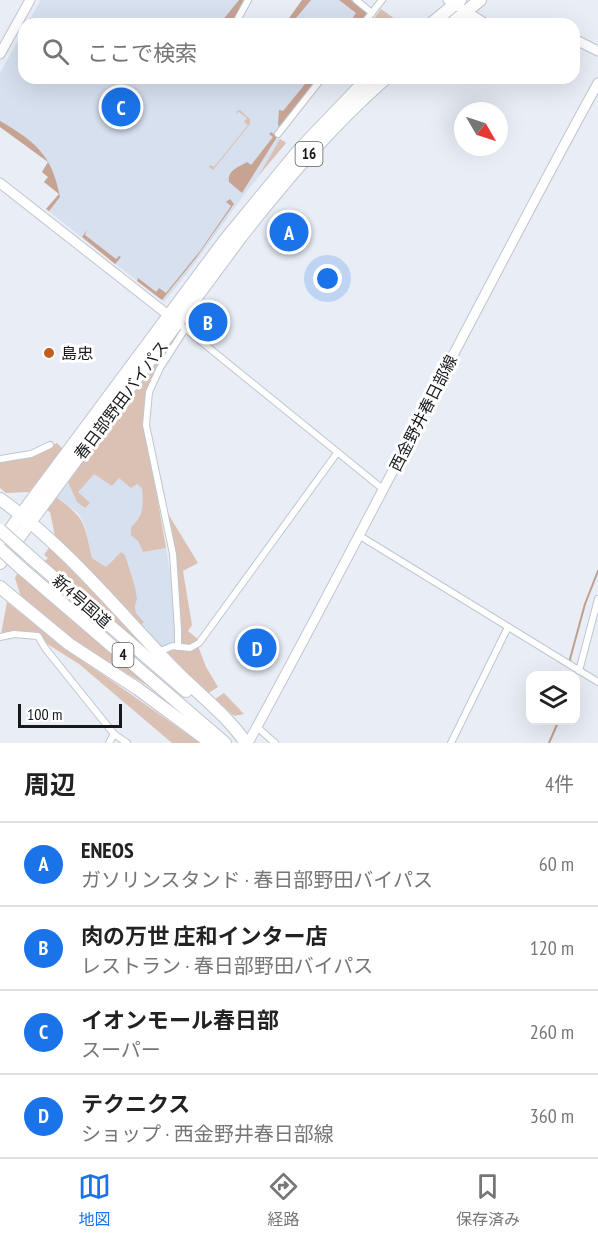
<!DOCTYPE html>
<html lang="ja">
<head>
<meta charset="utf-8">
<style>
  body { margin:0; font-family:"PT Sans Narrow","Noto Sans JP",sans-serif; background:#f2f2f2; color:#222 }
  .controls { position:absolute; right:18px; bottom:18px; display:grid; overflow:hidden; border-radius:12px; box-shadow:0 6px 24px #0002 }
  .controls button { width:54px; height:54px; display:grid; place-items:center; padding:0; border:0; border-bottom:2px solid #e0e0e0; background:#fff; color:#222; font:30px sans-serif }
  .compass { position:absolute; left:454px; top:102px; width:54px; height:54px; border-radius:50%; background:#fff; box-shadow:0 6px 24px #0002; rotate:129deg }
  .scale { position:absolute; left:18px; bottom:15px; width:104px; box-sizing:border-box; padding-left:6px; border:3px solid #16181b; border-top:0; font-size:16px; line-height:21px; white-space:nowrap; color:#16181b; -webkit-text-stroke:4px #fff; paint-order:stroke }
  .you { position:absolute; left:328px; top:279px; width:21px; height:21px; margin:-15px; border:4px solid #fff; border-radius:50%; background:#1a73e8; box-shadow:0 0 0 9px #1a73e833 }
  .badge { display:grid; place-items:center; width:39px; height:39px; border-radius:50%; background:#1a73e8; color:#fff; font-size:20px; font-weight:700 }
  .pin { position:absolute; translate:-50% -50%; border:3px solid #fff; box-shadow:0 2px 6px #0006 }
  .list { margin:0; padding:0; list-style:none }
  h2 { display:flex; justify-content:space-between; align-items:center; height:78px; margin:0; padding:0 24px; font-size:26px }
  h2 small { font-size:20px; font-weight:400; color:#767676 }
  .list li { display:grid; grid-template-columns:39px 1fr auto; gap:18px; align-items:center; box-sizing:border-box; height:84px; padding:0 24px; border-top:2px solid #e0e0e0 }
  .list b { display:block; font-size:22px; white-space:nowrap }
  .list p { margin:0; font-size:20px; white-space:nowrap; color:#767676 }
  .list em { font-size:20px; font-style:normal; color:#767676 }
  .icon { flex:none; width:33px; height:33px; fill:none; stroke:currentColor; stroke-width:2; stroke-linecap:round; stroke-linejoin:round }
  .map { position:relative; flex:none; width:598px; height:743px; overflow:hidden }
  .search { position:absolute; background:#fff; box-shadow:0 6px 24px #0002; left:18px; right:18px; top:18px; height:66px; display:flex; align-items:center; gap:15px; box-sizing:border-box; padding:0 21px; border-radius:18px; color:#767676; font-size:22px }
  .sheet { height:414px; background:#fff }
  nav { display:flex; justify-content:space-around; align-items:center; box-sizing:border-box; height:84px; border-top:2px solid #e0e0e0; background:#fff; font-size:16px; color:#767676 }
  nav a { display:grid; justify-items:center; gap:3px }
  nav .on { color:#1a73e8 }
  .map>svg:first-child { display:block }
  .built { fill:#d7e0ef }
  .green { fill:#dbc1b4 }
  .forest { fill:#c7a392 }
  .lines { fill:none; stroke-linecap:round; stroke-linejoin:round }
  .stream { stroke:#c19e8d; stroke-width:2 }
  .street-casing { stroke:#c0c5ce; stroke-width:8 }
  .secondary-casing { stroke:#c0c5ce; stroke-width:11 }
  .highway-casing { stroke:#c0c5ce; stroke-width:14 }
  .street { stroke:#fff; stroke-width:6 }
  .secondary { stroke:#fff; stroke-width:9 }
  .highway { stroke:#fff; stroke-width:12 }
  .highway-bridge-casing { stroke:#c0c5ce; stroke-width:14; stroke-linecap:butt }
  .highway-bridge { stroke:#fff; stroke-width:12 }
  .poi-dot { fill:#c05e21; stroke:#fff; stroke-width:2 }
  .labels { text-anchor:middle; stroke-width:6; stroke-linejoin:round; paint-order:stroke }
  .shield { fill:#fff; stroke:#5c5d5f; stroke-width:1.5 }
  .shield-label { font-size:15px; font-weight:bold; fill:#16181b }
  .poi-label { font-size:16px; fill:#16181b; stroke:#fff; text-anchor:start }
  .street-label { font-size:16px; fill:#16181b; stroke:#fff }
</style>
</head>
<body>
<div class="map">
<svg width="598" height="743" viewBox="0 0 598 743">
  <rect width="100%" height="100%" fill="#e8edf6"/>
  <g class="built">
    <path d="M41,0h206l-14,24h-206z"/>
    <path d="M302,0h49l15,12 -6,12h-75z"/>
    <path d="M24,30v48h295l-45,56 12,9 -40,49 -57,79 -25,31 -118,-93 13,-15 -15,-12 4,-5 -6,-5 6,-10 -48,-35v-54z"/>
    <path d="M94,473l18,13 7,-8 18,6 5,3 2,22 -5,11 -8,7 12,25 23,-4 9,56 1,40 -14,3 -21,-22 3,-3 -8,-9 -1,-7 2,-7 -23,-41 -8,9 -14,-9 -7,-32 -7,-13 -22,-16 12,-15 9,20v-10z"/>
  </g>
  <g class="green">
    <path d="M381,9l21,15h-32z"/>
    <path d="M240,110l10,9v5l-37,46 -4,-3 1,-2 4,2 34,-42 -4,-3 3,-4 -8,-6 -3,2 1,-3z"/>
    <path d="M280,139l6,4 -27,32z"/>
    <path d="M175,337h2l-25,52 -4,55 18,104 -23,4 -5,-11 -7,-6v-8c14,-12 12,-23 11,-39l-5,-4 -6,4 -12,-10 -7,8 -18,-12 -16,18 12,11 -5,5 -8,-6 -9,-20z"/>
    <path d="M57,443l6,6 -34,43 -23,1 -6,-5v-27c22,-1 38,-8 57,-18z"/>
    <path d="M160,483h2l5,29 31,51 -15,8 9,54 -4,6 11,9 -7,6 -12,-1v-37z"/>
    <path d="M56,497c30,22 28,26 36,61l14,9 15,-15 4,3 10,32 2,12 -2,7 1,7 8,9 -3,3 -86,-89 -5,-24 -3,-2z"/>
    <path d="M50,546l13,13 83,89 -102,-86 4,-4 -4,-3z"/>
    <path d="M18,572l135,117 -87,-52 -45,-40 -6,-19z"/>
    <path d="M7,602l51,41 142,100h-28l-93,-79 -35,-22 -5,-8 -17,-3 -21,3z"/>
    <path d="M198,646l8,21 12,20 -11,7 -42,-44z"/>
    <path d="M224,693l20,21 -10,2 -19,-17z"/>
  </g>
  <g class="forest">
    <path d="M239,0h8l-14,24h-7l-4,-3z"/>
    <path d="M302,0h9l-20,24h-6z"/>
    <path d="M339,0h12l15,12 1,4 -7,8h-7l3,-4 -3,-3 3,-4z"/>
    <path d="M310,78h9l-39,49 -2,-2 1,-15 4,1z"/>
    <path d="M0,121c36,21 52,34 60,76l-11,14 -3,-2 13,-15 -15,-12 4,-5 -6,-5 6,-10 -48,-35z"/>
    <path d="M271,132l6,5 -35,56 -13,-11c-2,-12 10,-15 18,-20l4,3 22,-28 -4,-3z"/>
    <path d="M230,199l4,5 -38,54 -34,42 -25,-19 1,-3 18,14 3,-4 7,5 34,-42 31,-45 -5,-4z"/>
    <path d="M87,230l-2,5 31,24 3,-3 2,1 -6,7 -33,-27z"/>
  </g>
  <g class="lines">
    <g class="stream">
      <path d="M571,664l-1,-5 15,-55 13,-33"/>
      <path d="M549,743l10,-23"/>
    </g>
    <g class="street-casing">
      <g id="street">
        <path d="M356,0l16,13"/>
        <path d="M235,24l13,-24"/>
        <path d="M363,24l19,-24"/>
        <path d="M278,134l44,-56"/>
        <path d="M182,326l202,164"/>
        <path d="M0,459l31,-5 19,-9"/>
        <path d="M360,536l238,146"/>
        <path d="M0,637l14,-3 24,2 7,12 69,86 13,9"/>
        <path d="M178,647v-17l-5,-76 -27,-129 3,-33 11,-24 25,-39"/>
        <path d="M158,652l15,-6 17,2 9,-5 138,-190"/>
        <path d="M579,671l19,-72"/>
        <path d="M257,727l18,16"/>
        <path d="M109,743l5,-9"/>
        <path d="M451,743l57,-116"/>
      </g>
    </g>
    <g class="secondary-casing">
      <g id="secondary">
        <path d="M448,0l38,24"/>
        <path d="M574,39l24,12"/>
        <path d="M0,54l30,-54"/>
        <path d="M0,183l172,135"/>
        <path d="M248,743c120,-218 230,-442 350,-660"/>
      </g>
    </g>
    <g class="highway-casing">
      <g id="highway">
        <path d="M431,24l29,-24"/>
        <path d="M451,24l29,-24"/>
        <path d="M0,499c66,47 117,111 173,169 24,25 53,46 73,75"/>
        <path d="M0,543l225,-303 74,-90 69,-72"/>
        <path d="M0,563l240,-325c45,-57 91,-112 146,-160"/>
        <path d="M37,563l149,128"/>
        <path d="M21,568l204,175"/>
        <path d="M0,587l69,57 69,45 73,54"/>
      </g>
    </g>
    <use href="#street" class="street"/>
    <use href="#secondary" class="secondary"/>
    <use href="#highway" class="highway"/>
    <g class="highway-bridge-casing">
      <g id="highway-bridge">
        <path d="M0,530l37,33"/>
        <path d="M0,549l21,19"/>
      </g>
    </g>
    <use href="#highway-bridge" class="highway-bridge"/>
  </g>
  <circle class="poi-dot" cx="49" cy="353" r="6"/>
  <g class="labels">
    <g class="shield">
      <rect x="295.5" y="142" width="27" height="24" rx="4.5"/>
      <rect x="112.5" y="643" width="21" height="24" rx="4.5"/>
    </g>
    <g class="shield-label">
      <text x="309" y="159">16</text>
      <text x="123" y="660">4</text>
    </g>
    <g class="poi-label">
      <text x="61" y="359">島忠</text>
    </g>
    <g class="street-label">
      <text transform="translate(121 400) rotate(-53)" y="6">春日部野田バイパス</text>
      <text transform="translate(423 413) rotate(-63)" y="6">西金野井春日部線</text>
      <text transform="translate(82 601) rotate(41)" y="6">新4号国道</text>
    </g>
  </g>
</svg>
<div class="controls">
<button><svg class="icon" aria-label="layers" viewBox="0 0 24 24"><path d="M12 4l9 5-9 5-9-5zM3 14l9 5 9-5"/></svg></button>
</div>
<svg class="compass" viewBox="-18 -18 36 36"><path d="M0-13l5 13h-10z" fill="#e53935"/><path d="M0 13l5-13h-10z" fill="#767676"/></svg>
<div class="scale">100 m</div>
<div class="you"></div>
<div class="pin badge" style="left:289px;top:232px">A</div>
<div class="pin badge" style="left:208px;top:322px">B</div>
<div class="pin badge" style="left:121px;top:107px">C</div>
<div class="pin badge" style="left:257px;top:648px">D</div>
<div class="search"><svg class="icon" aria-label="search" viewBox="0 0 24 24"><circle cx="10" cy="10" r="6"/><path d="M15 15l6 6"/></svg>ここで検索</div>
</div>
<section class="sheet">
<h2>周辺<small>4件</small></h2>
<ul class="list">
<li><span class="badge">A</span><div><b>ENEOS</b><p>ガソリンスタンド · 春日部野田バイパス</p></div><em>60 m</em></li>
<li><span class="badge">B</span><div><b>肉の万世 庄和インター店</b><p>レストラン · 春日部野田バイパス</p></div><em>120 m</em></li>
<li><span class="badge">C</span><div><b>イオンモール春日部</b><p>スーパー</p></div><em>260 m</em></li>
<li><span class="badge">D</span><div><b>テクニクス</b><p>ショップ · 西金野井春日部線</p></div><em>360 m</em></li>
</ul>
</section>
<nav>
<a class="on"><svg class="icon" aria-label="map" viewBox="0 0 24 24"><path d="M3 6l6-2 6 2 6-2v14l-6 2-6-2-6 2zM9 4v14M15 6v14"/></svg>地図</a>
<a><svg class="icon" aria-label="directions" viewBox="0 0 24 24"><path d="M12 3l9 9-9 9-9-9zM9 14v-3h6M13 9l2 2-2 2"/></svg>経路</a>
<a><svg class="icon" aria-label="saved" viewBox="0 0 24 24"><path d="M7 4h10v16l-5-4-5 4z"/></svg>保存済み</a>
</nav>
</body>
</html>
